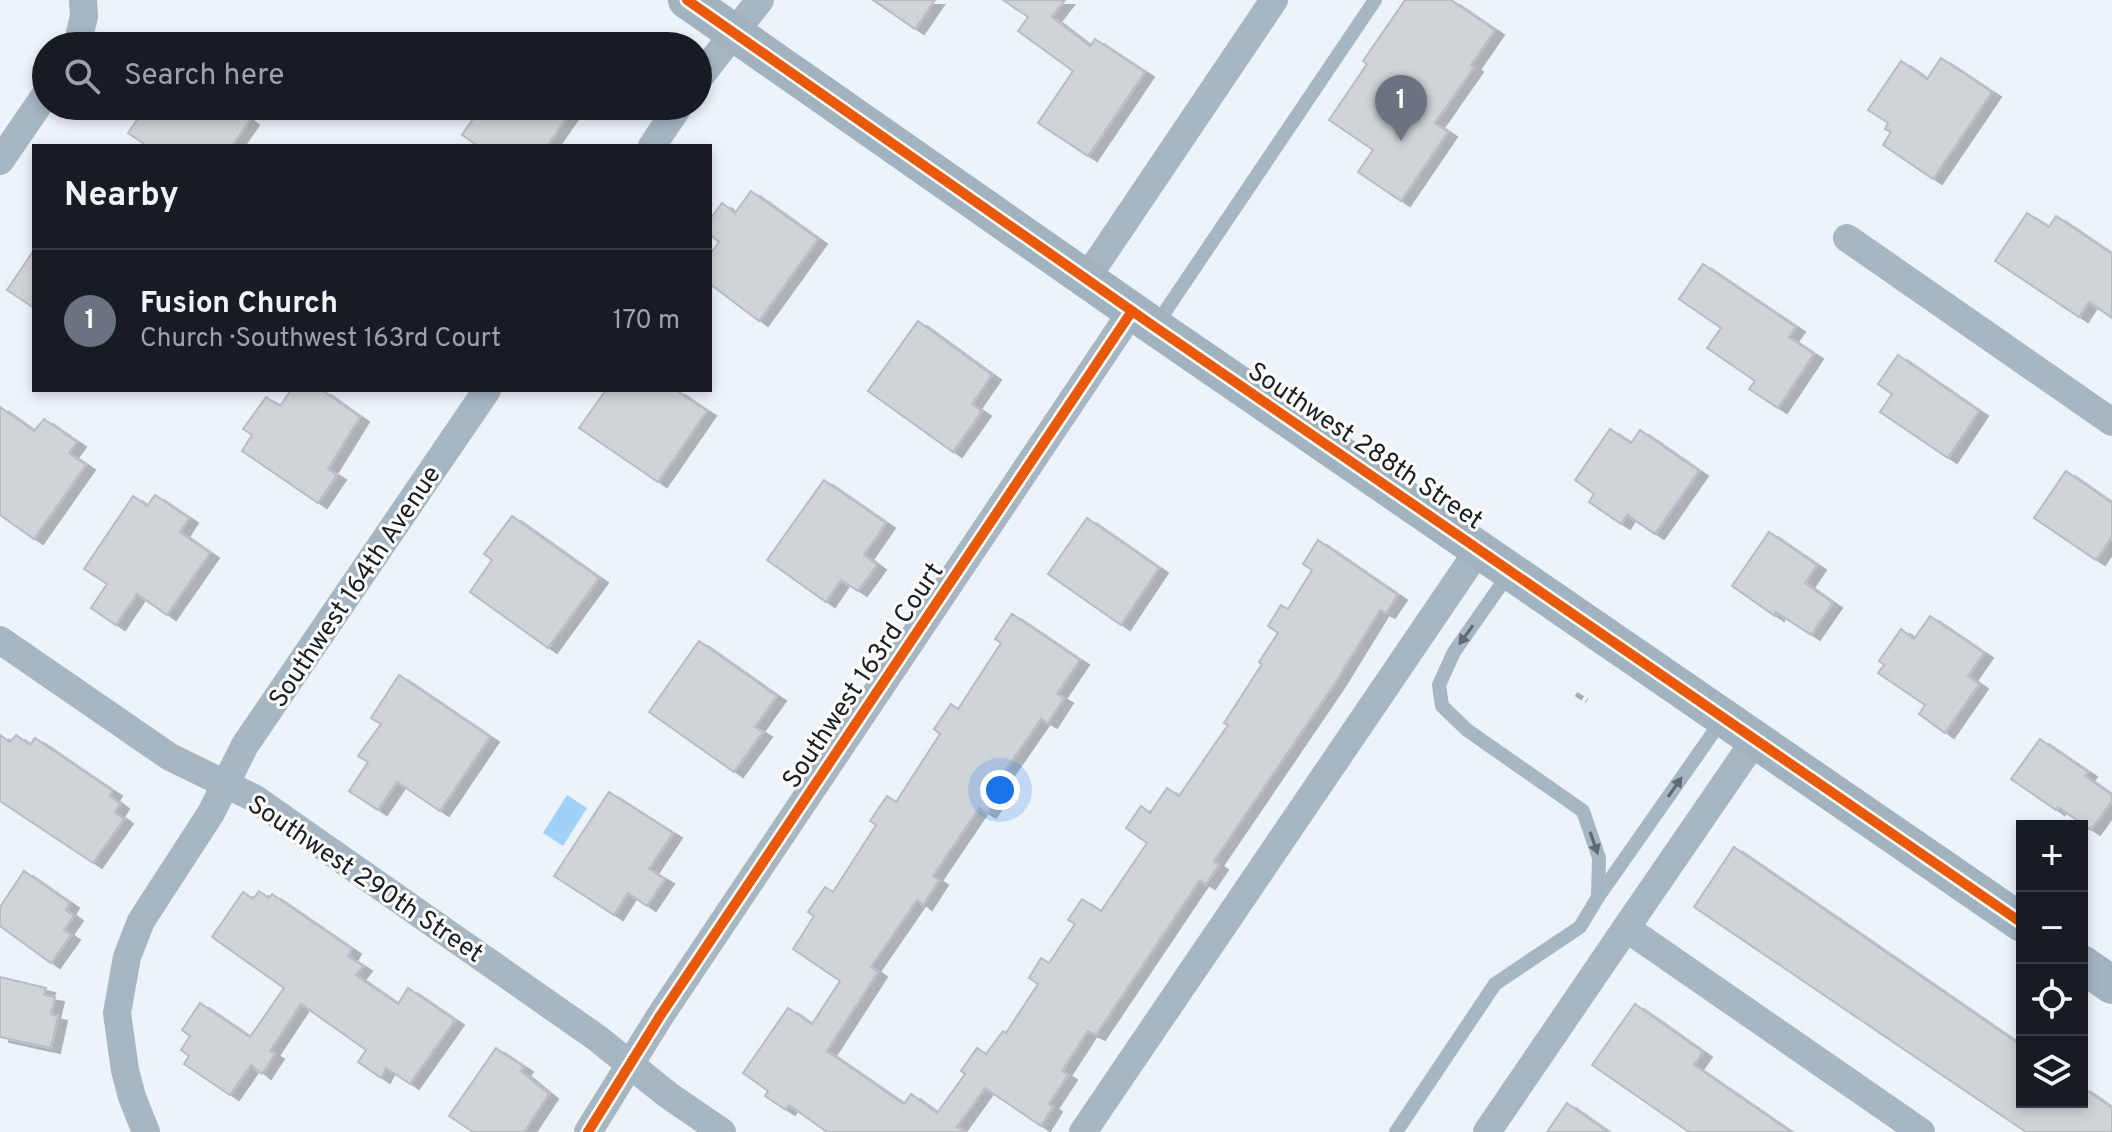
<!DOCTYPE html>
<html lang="en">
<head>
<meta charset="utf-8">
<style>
  body { margin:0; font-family:Overpass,sans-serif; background:#242831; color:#f1f3f6 }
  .controls { position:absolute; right:24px; bottom:24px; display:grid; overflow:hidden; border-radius:0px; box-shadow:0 4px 12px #0003 }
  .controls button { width:72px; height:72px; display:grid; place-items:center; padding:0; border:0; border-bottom:2px solid #363941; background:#171b24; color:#f1f3f6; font:40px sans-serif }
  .you { position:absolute; left:1000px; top:790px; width:28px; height:28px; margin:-20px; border:6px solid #fff; border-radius:50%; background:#1a73e8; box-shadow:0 0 0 12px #1a73e833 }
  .badge { display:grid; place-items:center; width:52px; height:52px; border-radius:50%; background:#64696e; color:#fff; font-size:26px; font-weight:700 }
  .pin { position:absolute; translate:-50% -66px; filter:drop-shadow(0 2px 4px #0008) }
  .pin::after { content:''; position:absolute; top:42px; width:28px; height:24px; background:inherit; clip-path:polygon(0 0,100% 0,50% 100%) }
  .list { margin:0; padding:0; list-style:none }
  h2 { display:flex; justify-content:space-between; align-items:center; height:104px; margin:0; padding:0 32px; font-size:34px }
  h2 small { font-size:26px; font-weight:400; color:#9ea1a6 }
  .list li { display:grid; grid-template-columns:52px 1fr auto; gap:24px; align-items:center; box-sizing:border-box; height:144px; padding:0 32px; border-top:2px solid #363941 }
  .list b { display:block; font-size:30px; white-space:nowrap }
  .list p { margin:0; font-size:26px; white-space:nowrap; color:#9ea1a6 }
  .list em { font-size:26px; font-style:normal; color:#9ea1a6 }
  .icon { flex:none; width:44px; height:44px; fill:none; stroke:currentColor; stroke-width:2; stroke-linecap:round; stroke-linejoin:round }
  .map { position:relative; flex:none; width:2112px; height:1132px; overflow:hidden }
  .search { position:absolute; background:#171b24; box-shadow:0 4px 12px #0003; left:32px; top:32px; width:680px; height:88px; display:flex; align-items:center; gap:20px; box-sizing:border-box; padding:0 28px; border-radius:44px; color:#9ea1a6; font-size:30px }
  .panel { position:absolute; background:#171b24; box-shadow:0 4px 12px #0003; left:32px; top:144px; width:680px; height:248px; border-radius:0px }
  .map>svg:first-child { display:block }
  .water { fill:#a2d1f7 }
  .building { fill:#cfd4d9; stroke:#b7bdc2; stroke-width:2; filter:url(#shadow) }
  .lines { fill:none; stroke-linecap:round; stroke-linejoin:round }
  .path { stroke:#a4afb8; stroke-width:5; stroke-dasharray:8 4; stroke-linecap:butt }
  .lane { stroke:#a6b6c2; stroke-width:14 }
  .street { stroke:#a6b6c2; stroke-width:28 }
  .secondary { stroke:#a1b3c0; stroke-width:38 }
  .cycleway-casing { stroke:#fff; stroke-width:15 }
  .cycleway { stroke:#e8590c; stroke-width:10 }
  .oneway { fill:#606a72 }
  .labels { text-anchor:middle; stroke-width:6; stroke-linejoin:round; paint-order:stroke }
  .street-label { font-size:26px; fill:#1a1f23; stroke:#fff }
</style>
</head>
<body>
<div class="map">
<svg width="2112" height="1132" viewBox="0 0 2112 1132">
  <defs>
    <filter id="shadow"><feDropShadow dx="9" dy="5" stdDeviation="0" flood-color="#0004"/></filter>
  </defs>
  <rect width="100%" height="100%" fill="#ecf3f9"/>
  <path class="water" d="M567,795l20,13 -24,38 -20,-13z"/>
  <g class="building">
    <path d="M873,0h62l-20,29z"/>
    <path d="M1003,0h62l-13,17 38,29 5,-7 50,33 -57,84 -50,-33 35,-52 -55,-40 10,-14z"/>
    <path d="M1405,0h46l44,30 -24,35 3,2 -39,56 13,9 -47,69 -43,-29 15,-22 -44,-30 38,-56 -4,-3z"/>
    <path d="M1941,58l51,34 -59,87 -50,-34 8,-13 -6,-3 3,-6 -20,-13 33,-49 26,18z"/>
    <path d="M147,106h84l19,14 -18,26h-85l-19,-13z"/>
    <path d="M482,106h93l-28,40h-69l-16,-11z"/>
    <path d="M751,191l67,48 -59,82 -49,-37v-30l9,-12 -9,-7v-16l12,-16 13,10z"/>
    <path d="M2027,213l22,14 7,-11 56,38v64l-23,-16 -10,15 -84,-56z"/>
    <path d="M34,250v58l-27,-18z"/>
    <path d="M1703,264l93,63 -7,10 25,17 -36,54 -29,-19 6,-8 -48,-33 14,-20 -42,-29z"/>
    <path d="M918,321l74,54 -20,29 10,7 -29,41 -85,-61z"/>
    <path d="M1898,355l81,56 -31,47 -68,-46 12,-18 -14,-10z"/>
    <path d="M291,390h31l38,27 -32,52 9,6 -19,28 -76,-52 10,-16 -9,-6 23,-32 14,9z"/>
    <path d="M606,390h70l31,21 -49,71 -79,-54z"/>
    <path d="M0,407l34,24 10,-12 33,23 -8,11 17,12 -52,74 -34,-24z"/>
    <path d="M1610,429l21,14 9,-13 59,41 -44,63 -28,-19 -6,9 -32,-22 5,-8 -19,-14z"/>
    <path d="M2066,471l46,32v34l-16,23 -62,-42z"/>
    <path d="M824,480l62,43 -22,32 13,10 -19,26 -17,-11 -15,22 -59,-42z"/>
    <path d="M155,495l34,23 -9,14 30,21 -43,62 -30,-21 -21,31 -25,-17 16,-24 -23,-15 49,-73 14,10z"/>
    <path d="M512,516l87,62 -51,70 -78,-56 22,-32 -8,-6z"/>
    <path d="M1087,518l72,50 -38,57 -73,-51z"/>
    <path d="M1769,532l48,33 -12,18 28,20 -22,32 -35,-23 -1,4 -43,-30z"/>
    <path d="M1318,540l80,55 -12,18 -6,-3 -45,73 -121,178 5,4 -13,19 -6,-4 -104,155 -8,-4 -26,40 6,4 -19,29 4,3 -12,19 -56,-38 -28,39 8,5h-138l-38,-27 -3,5 -21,-14 3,-5 -25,-18 45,-65 24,16 28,-43 -47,-32 21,-33 -6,-4 17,-25 8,5 43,-67 -6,-4 17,-25 9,6 44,-68 -6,-5 17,-25 7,5 43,-66 -6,-4 17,-25 68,46 -23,34 7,4 -16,25 -7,-4 -45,65 7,5 -16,24 -8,-5 -46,68 6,4 -16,25 -6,-5 -46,67 7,5 -51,79 77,53 7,-10 26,19 28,-39 -4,-3 16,-23 9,6 17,-23 3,2 32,-49 -9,-6 12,-20 8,5 26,-39 -7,-4 14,-21 19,12 46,-68 -21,-15 15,-22 9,7 17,-25 12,8 49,-71 -4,-2 38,-59 -3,-2 19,-29 -10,-7 13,-21 7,4 24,-39 -9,-6z"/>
    <path d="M1930,616l54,37 -16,23 11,8 -34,49 -26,-19 6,-9 -47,-32 6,-8 -5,-4 22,-32 13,10z"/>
    <path d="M699,641l78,55 -22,31 8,5 -29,40 -85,-60z"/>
    <path d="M399,675l91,62 -50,74 -43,-29 -19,28 -29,-19 19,-29 -10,-6 23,-32 -10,-6z"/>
    <path d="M0,735l10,7 6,-7 14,10 5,-7 78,53 -3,5 10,8 -5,8 9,7 -31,44 -93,-62z"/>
    <path d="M2040,739l48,33 -3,4 27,19v6l-21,29 -33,-23 -2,3 -45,-31z"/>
    <path d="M609,792l64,41 -24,36 16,10 -18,27 -19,-13 -14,22 -60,-39z"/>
    <path d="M1734,847l288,199v56h60v-15l30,21v24h-86l-332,-225z"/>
    <path d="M24,871l46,32 -4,7 8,6 -10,14 7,5 -20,28 -51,-37v-19z"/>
    <path d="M259,891l10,7 3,-4 80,55 -4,7 15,10 -7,9 42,29 10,-16 47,32 -45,64 -24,-16 -5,10 -23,-16 8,-12 -65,-46 -31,47 5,3 -13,20 -11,-9 -21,30 -46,-31 5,-8 -8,-6 9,-14 -8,-6 18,-27 50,34 34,-49 -72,-51 31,-45 10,7z"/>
    <path d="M0,977l46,11 -2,7 11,2 -4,17 7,2 -7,32 -51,-11z"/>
    <path d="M1635,1004l68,48 -9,13 97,67h-102l-97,-67z"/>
    <path d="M496,1048l28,19 -3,4 28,23 -25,38h-51l-24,-16z"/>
    <path d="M1567,1103l41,29h-61z"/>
  </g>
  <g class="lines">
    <path class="path" d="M1576,694l11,7"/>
    <g class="lane">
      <path d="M1156,325l219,-325"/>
      <path d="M1510,572l-56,80 -15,33 3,21 25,24 116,81 16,47 -1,39"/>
      <path d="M1396,1132l99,-148 85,-57 18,-30 124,-177"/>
    </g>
    <g class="street">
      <path d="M77,46l7,-30 -1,-16"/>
      <path d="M698,79l62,-79"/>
      <path d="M652,146l27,-40"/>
      <path d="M0,161l46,-67"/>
      <path d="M1847,238l265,184"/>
      <path d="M1086,279l188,-279"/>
      <path d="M0,640l170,117 84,41 343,240 71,57 54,37"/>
      <path d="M1755,740l-129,188 295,204"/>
      <path d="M146,1132l-14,-35 -7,-27 -8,-57 10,-56 14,-36 70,-108 34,-68 242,-355"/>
      <path d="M588,1132l72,-116 472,-705"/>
      <path d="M1083,1132l396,-583"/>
      <path d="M1487,1132l139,-204"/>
    </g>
    <g class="secondary">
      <path d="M687,0l468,327 867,596"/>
      <path d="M2082,964l30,21"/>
    </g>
    <g class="cycleway-casing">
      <g id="cycleway">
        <path d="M687,0l468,327 867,596"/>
        <path d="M588,1132l72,-116 472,-705"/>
      </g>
    </g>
    <use href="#cycleway" class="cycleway"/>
  </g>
  <defs><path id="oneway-solid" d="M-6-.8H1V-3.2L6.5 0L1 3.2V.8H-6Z" transform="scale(2)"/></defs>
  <g class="oneway">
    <use href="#oneway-solid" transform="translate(1466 635) rotate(126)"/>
    <use href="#oneway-solid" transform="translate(1675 787) rotate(-55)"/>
    <use href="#oneway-solid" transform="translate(1594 843) rotate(71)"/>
  </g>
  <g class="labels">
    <g class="street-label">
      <text transform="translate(1366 445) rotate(34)" y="9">Southwest 288th Street</text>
      <text transform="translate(354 586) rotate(-56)" y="9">Southwest 164th Avenue</text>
      <text transform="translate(862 675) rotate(-56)" y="9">Southwest 163rd Court</text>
      <text transform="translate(366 878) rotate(34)" y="9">Southwest 290th Street</text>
    </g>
  </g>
</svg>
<div class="controls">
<button>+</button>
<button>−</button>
<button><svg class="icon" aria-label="locate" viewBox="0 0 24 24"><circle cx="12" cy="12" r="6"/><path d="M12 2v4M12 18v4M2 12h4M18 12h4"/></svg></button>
<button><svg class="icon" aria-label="layers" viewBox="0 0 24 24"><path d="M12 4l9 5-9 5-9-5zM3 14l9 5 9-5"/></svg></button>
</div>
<div class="you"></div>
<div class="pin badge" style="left:1401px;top:141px;background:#6b7280">1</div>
<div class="search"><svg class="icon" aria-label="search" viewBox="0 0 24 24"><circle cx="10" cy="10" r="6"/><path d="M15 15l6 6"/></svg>Search here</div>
<section class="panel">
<h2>Nearby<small></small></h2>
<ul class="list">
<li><span class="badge" style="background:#6b7280">1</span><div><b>Fusion Church</b><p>Church · Southwest 163rd Court</p></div><em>170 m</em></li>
</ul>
</section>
</div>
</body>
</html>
